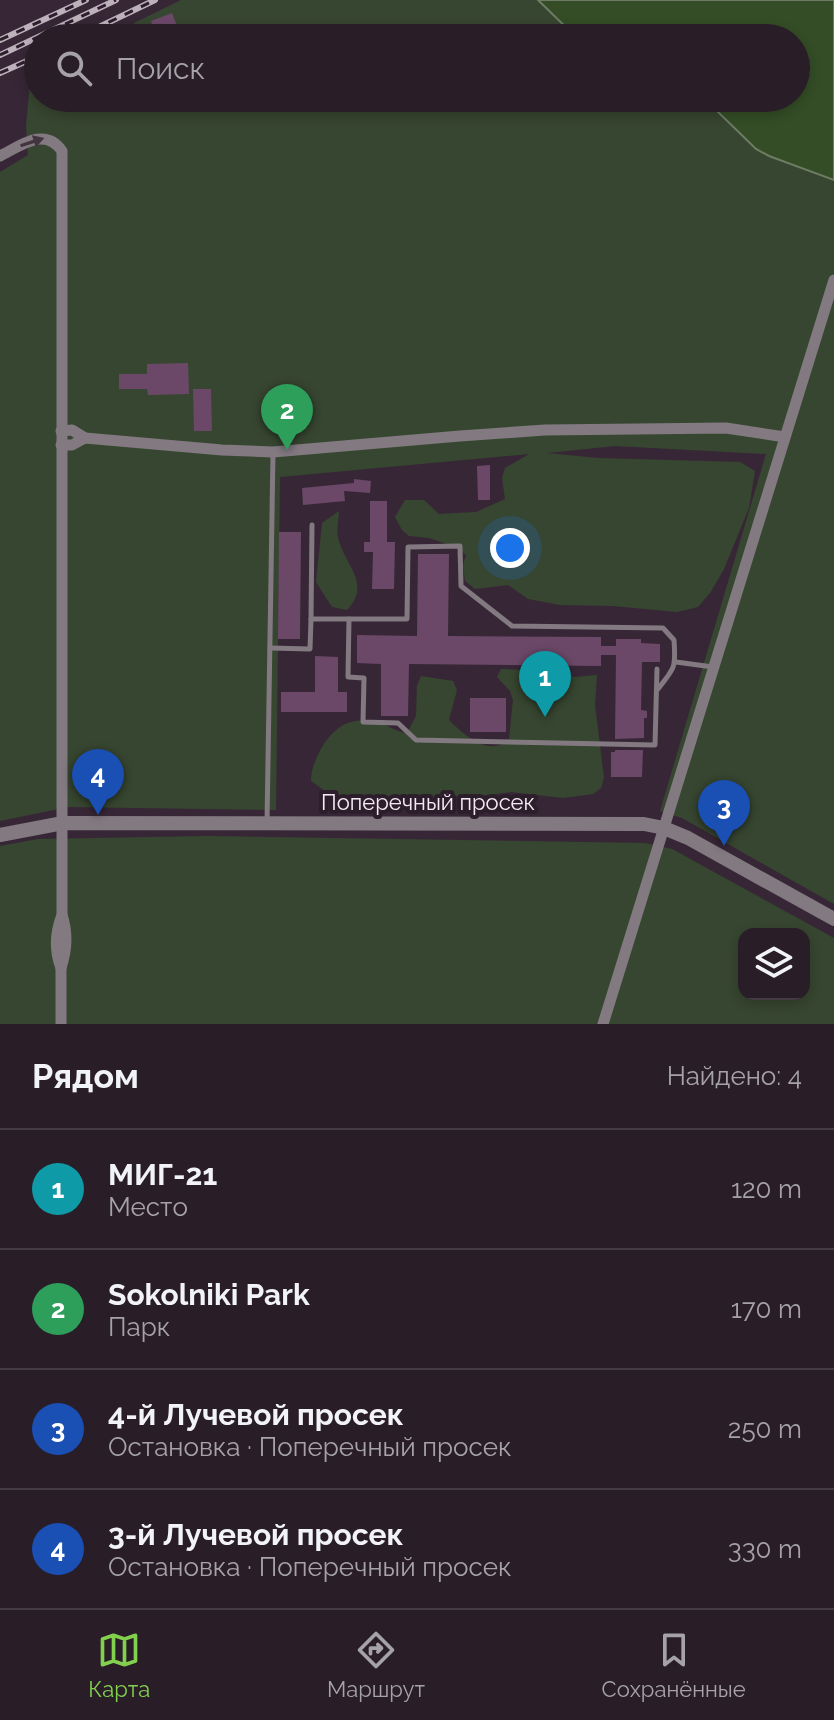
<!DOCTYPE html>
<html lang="ru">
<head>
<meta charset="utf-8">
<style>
  body { margin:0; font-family:Raleway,sans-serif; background:#312630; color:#f1f3f6 }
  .controls { position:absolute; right:24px; bottom:24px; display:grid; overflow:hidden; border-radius:16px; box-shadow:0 4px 12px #0003 }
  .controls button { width:72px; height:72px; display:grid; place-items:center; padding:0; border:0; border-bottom:2px solid #453b45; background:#291d28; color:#f1f3f6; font:40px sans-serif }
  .you { position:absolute; left:510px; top:548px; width:28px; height:28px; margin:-20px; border:6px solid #fff; border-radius:50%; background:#1a73e8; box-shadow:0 0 0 12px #1a73e833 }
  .badge { display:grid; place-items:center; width:52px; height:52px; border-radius:50%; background:#83d04f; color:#fff; font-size:26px; font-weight:700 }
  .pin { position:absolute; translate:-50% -66px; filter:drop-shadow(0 2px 4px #0008) }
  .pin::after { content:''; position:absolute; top:42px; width:28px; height:24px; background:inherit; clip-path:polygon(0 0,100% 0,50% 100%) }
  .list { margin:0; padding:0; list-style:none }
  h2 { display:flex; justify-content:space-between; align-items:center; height:104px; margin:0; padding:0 32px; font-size:34px }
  h2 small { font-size:26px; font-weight:400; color:#a5a2a8 }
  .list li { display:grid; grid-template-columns:52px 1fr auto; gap:24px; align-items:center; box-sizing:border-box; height:120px; padding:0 32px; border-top:2px solid #453b45 }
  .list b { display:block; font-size:30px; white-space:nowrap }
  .list p { margin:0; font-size:26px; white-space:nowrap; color:#a5a2a8 }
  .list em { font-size:26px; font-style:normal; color:#a5a2a8 }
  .icon { flex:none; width:44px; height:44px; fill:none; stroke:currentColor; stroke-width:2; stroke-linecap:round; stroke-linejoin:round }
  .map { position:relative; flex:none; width:834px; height:1024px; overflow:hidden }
  .search { position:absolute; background:#291d28; box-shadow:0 4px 12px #0003; left:24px; right:24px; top:24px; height:88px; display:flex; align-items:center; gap:20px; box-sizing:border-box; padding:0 28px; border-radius:44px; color:#a5a2a8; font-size:30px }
  .sheet { height:584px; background:#291d28 }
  nav { display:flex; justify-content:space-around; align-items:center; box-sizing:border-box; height:112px; border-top:2px solid #453b45; background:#291d28; font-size:22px; color:#a5a2a8 }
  nav a { display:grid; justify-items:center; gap:4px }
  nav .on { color:#83d04f }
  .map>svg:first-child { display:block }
  .green { fill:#374630; fill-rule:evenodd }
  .water { fill:#344d26; stroke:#6e7c64; stroke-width:2 }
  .building { fill:#6b4868 }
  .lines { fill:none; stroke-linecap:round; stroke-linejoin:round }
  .service { stroke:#827981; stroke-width:5 }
  .minor { stroke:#827981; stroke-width:11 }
  .tertiary { stroke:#827981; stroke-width:14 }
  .rail-casing { stroke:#bdb1bc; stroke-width:6 }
  .rail { stroke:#2d1e2b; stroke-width:3; stroke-dasharray:9; stroke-linecap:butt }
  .oneway { fill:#423540 }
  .labels { text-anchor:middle; stroke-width:8; stroke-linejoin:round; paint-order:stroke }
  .street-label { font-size:22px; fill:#f6ebf5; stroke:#2d1e2b }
</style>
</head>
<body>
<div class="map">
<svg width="834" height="1024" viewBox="0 0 834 1024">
  <rect width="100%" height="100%" fill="#372736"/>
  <g class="green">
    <path d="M181,0h653v904l-152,-86 -22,-7 106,-357 -151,-8 -68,7 51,5 142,4 15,9 -6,37 -25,61 -14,24 -12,14 -21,5 -64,-6 -53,-1 -32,-6 -20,-14 -33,4 -10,-8 -2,-16 3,-10 -8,-7 -29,-10 -20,-2 -7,-6 -7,-13 10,-17h19l15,14 37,-2 29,-13 -3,-21 3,-10 24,-14 -249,23 -4,333 -208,-3 -68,14v-649l28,-17 -2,-29 5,-55 7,-3v30h758v-60h-685l24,-11 -1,-4z"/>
    <path d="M339,511c0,8 -3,18 -1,26 5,26 35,47 9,73l-15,-3 -16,-25 6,-59z"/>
    <path d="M501,669l59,2 15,6 22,-2 -2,30 9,73 -3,10 -8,6 -30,4 -52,-6 -32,4h-33l-55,15h-24l-22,-6 -34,-24c0,-9 2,-15 6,-24 12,-26 30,-42 60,-35 11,3 18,10 30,11l9,-17 1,-30 4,-10 32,5 4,9 -8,30c15,15 41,38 60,19l4,-39 -3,-9 -13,-14z"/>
    <path d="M207,836l438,7 27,6 162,89v86h-834v-178l38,-7zM744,934h60v60h-60z"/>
  </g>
  <path class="water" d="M538,0h296v180l-65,-24 -13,-7 -43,-42 -13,-6 -16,-3h112v-60h-219z"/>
  <g class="building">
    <path d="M172,13l7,18 -11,4 -2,-6 -11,4 -4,-12z"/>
    <path d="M188,363l1,31 -41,1 -1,-6h-28v-15h28v-10z"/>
    <path d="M193,389h18l1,42h-18z"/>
    <path d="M490,465v35h-12l-1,-34z"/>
    <path d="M354,479l17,2 -1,12 -26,-2 1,10 -42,4 -1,-17 52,-5z"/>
    <path d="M370,501h17v41h8l-1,47h-22l1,-37h-9v-10h6z"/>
    <path d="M279,532h22l-1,107h-22z"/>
    <path d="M418,554h31l-1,82 153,1v9h15v-7h25v4l19,1v18h-18l-1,48 6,1v7h-3v20l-29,1 1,-84h-15v11l-192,-2 -1,52h-27v-52l-24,-1v-28l60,1z"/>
    <path d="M315,656l23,1v35h9v20h-66v-20h34z"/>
    <rect x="470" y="698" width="36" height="34"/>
    <path d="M615,750h28l-1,27h-31v-25h4z"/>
  </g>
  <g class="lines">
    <g class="service">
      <path d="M311,619l1,-94"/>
      <path d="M349,619h58l1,-72 52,-1 1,40 51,40 151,2 11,12c2,28 1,28 -17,50"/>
      <path d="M270,648l40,1 1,-30h38l-1,58 16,1 -1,44 35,1 18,17 239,5 2,-76"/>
      <path d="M676,662l37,5"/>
      <path d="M267,823l6,-370"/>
    </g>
    <g class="minor">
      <path d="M0,156c20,-10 45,-30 62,-5 0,254 1,509 0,764"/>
      <path d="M85,438l137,12 51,2 187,-16 85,-6 181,-2 59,9"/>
      <path d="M61,445h11l13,-7 -13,-8 -11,1"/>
      <path d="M62,915c6,18 5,35 -1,53 -7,-18 -6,-35 1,-53z"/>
      <path d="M61,1024v-56"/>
      <path d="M603,1024l231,-744"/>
    </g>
    <path class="tertiary" d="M0,835l63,-12 581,1 20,4 24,10 146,81"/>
    <g class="rail-casing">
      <g id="rail">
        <path d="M76,38l79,-38"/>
        <path d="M0,40l86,-40"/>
        <path d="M0,55l116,-55"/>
        <path d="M0,73l38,-17"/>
      </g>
    </g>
    <use href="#rail" class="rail"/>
  </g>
  <defs><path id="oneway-solid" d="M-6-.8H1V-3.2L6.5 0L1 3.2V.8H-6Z" transform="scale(2)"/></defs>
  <use class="oneway" href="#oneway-solid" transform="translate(32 142) rotate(-18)"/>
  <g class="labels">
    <g class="street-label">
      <text x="428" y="810">Поперечный просек</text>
    </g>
  </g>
</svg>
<div class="controls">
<button><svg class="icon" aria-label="layers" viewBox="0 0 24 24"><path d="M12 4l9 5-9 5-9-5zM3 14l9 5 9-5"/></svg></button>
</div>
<div class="you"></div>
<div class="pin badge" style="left:545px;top:717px;background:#0f9aa8">1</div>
<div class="pin badge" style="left:287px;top:450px;background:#2e9e5b">2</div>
<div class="pin badge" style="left:724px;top:846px;background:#1a4fb4">3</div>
<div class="pin badge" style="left:98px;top:815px;background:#1a4fb4">4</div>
<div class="search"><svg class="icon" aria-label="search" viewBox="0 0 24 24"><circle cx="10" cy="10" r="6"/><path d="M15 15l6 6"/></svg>Поиск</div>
</div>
<section class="sheet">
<h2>Рядом<small>Найдено: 4</small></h2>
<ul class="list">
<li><span class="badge" style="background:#0f9aa8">1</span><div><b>МИГ-21</b><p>Место</p></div><em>120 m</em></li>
<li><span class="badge" style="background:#2e9e5b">2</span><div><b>Sokolniki Park</b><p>Парк</p></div><em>170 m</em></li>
<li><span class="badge" style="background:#1a4fb4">3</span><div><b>4-й Лучевой просек</b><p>Остановка · Поперечный просек</p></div><em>250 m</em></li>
<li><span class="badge" style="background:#1a4fb4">4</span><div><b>3-й Лучевой просек</b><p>Остановка · Поперечный просек</p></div><em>330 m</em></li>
</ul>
</section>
<nav>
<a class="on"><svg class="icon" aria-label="map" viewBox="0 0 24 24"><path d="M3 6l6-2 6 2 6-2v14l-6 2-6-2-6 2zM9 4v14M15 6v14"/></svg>Карта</a>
<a><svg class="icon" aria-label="directions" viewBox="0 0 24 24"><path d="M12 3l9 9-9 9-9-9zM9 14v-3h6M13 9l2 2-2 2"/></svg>Маршрут</a>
<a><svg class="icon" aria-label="saved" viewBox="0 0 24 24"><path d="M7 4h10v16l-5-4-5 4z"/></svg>Сохранённые</a>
</nav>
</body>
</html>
